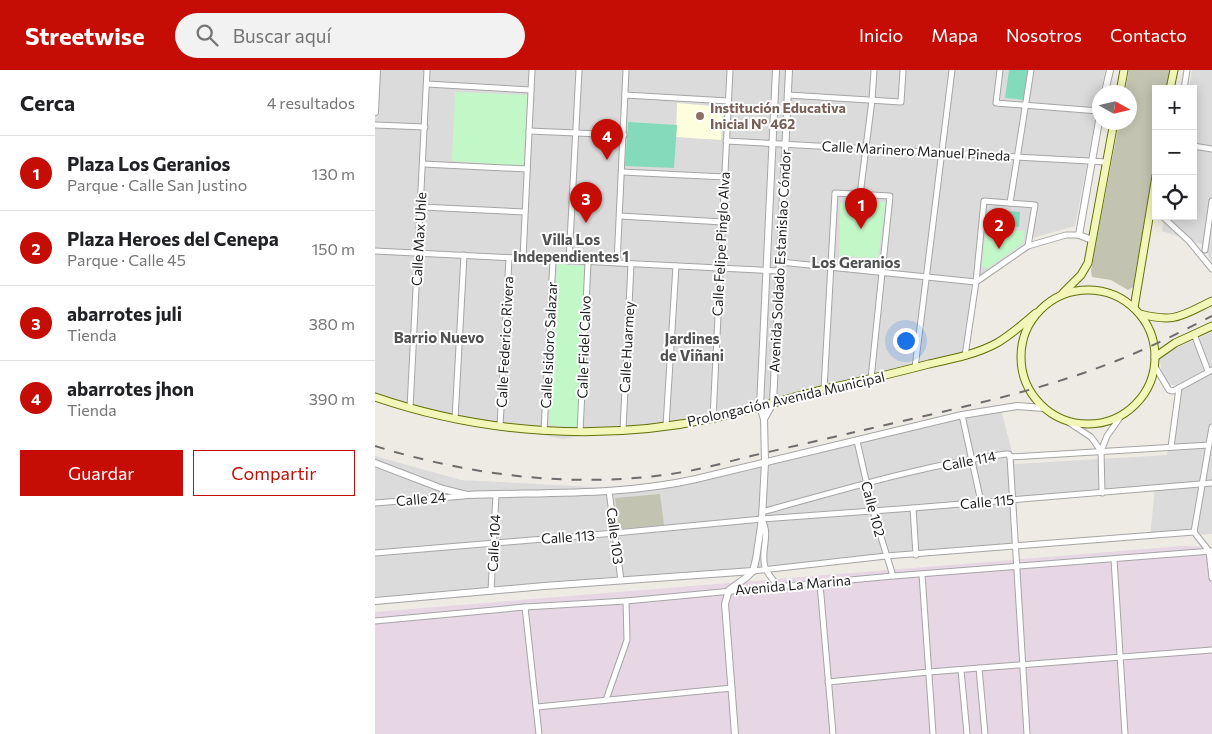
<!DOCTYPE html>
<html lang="es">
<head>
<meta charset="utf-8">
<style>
  body { margin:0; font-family:Commissioner,sans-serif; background:#f2f2f2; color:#202124 }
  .controls { position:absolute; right:15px; top:15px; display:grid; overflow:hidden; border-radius:0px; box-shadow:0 2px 12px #0003 }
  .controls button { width:45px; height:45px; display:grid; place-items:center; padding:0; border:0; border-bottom:1px solid #e0e0e0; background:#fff; color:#202124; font:25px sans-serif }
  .compass { position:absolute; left:717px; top:15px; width:45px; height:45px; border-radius:50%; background:#fff; box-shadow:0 2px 12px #0003; rotate:98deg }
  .you { position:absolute; left:530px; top:270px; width:18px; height:18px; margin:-12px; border:4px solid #fff; border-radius:50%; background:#1a73e8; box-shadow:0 0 0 8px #1a73e833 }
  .badge { display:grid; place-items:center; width:32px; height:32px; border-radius:50%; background:#c50d06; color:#fff; font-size:16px; font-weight:700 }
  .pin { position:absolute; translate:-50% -41px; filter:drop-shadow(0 1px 2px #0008) }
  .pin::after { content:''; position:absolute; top:26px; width:18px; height:15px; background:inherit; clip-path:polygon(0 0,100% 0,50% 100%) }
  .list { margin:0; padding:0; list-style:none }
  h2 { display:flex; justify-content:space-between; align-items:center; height:65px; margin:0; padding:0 20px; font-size:21px }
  h2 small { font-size:16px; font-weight:400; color:#757577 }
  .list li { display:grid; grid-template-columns:32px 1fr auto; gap:15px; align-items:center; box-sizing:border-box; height:75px; padding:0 20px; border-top:1px solid #e0e0e0 }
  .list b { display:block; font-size:19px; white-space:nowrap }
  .list p { margin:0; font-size:16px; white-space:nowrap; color:#757577 }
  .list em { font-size:16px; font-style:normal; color:#757577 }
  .actions { display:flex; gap:10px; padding:15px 20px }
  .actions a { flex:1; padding:11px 0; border:1px solid #c50d06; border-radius:0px; text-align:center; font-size:18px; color:#c50d06 }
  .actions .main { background:#c50d06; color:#fff }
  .icon { flex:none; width:28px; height:28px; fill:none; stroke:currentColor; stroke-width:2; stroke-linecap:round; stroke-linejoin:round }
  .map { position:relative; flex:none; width:837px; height:664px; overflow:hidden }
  header { display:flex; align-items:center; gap:30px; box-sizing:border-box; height:70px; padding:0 25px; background:#c50d06; color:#fff }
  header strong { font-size:24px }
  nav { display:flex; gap:28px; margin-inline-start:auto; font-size:18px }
  .search { width:350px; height:45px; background:#f2f2f2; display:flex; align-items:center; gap:12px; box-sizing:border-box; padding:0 18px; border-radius:28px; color:#757577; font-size:19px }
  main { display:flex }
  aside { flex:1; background:#fff }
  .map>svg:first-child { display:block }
  .residential { fill:#dcdbdb }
  .industrial { fill:#e7d6e3 }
  .education { fill:#fdfedd }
  .construction { fill:#c2c3b0 }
  .park { fill:#c2f8c8 }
  .pitch { fill:#84dbbc }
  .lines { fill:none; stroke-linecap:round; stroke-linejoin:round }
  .minor-casing { stroke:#a5a5a5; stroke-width:7 }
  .tertiary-casing { stroke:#a5a5a5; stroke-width:8 }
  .secondary-casing { stroke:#627108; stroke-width:9 }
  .minor { stroke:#fff; stroke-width:5 }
  .tertiary { stroke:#fff; stroke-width:6 }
  .secondary { stroke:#f2f7b9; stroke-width:7 }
  .rail { stroke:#6c6c6c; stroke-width:2; stroke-dasharray:10 10; stroke-linecap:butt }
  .education-dot { fill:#8d6e63; stroke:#fff; stroke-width:2 }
  .labels { text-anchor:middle; stroke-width:4; stroke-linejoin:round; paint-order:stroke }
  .education-label { font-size:14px; font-weight:bold; fill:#785e54; stroke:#fff; text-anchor:start }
  .street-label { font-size:14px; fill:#1e1e1e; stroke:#fff }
  .neighbourhood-label { font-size:15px; font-weight:bold; fill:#515151; stroke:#fff }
</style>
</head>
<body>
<header>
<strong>Streetwise</strong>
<div class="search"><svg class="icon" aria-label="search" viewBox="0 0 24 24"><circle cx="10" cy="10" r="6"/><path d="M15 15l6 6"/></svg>Buscar aquí</div>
<nav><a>Inicio</a><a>Mapa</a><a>Nosotros</a><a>Contacto</a></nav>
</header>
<main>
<aside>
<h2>Cerca<small>4 resultados</small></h2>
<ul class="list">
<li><span class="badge">1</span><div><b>Plaza Los Geranios</b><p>Parque · Calle San Justino</p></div><em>130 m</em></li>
<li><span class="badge">2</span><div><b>Plaza Heroes del Cenepa</b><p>Parque · Calle 45</p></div><em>150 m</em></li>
<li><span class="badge">3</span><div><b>abarrotes juli</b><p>Tienda</p></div><em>380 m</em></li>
<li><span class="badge">4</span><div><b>abarrotes jhon</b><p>Tienda</p></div><em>390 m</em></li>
</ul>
<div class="actions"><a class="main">Guardar</a><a>Compartir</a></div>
</aside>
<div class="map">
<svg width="837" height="664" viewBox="0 0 837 664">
  <rect width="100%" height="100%" fill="#eeebe4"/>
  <g class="residential">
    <path d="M0,0h730l-30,156 -43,12 -60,43 -9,71 -193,53 -207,34 -168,-32 -20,-9z"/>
    <path d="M817,0h20v194l-8,-19 -42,-14 3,-15h28v-127h-4z"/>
    <path d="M837,262v202l-62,3 5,-49 -139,11 -1,49 -640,57v-149l86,24 150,8 57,-6 332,-77 15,59 152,-9 9,-70h-12l-5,-29z"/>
  </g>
  <path class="industrial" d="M807,476l30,1v187h-837v-122z"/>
  <path class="education" d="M302,33l46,4 -2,33 -45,-3z"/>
  <g class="construction">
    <path d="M754,0h41l-3,19h-11v63l-23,135 -5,3 -17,-10 -19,-3 -1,-6 28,-148 10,-1v-30h-4z"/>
    <path d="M285,424l4,31 -45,4 -4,-31z"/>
  </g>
  <g class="park">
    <path d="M80,22l73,3 -5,71 -71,-5z"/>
    <path d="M511,132l-8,56 -39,-2 1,-53z"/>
    <path d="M611,159l39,2 -2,12 -36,26 -5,-3z"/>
    <path d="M182,194l28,2 -7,161 -29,-2z"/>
  </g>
  <g class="pitch">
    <path d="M634,0h19l-4,30 -19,-2z"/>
    <path d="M253,52l49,3 -3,43 -49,-2z"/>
    <path d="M617,140l28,2 -1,15 -28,-2z"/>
  </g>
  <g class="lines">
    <g class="minor-casing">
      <g id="minor">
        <path d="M625,0l-4,33 103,8"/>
        <path d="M52,14l104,6"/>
        <path d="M809,19l3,-19"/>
        <path d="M250,25l103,6"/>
        <path d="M413,25l113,7 2,-32"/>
        <path d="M0,55l50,2"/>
        <path d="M154,61l95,4"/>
        <path d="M351,71l381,21"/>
        <path d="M818,76l19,3"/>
        <path d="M48,94l104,5"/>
        <path d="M247,102l103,5"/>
        <path d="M485,125l12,-95 2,-30"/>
        <path d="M635,133l21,-133"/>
        <path d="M46,137l104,5"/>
        <path d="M245,146l103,6"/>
        <path d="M787,146l27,25 23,28"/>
        <path d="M830,180l7,-49"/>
        <path d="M0,181l404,20"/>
        <path d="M148,188l9,-188"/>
        <path d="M194,191l10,-191"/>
        <path d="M405,192l196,20"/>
        <path d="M242,193l9,-193"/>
        <path d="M601,212l52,-36 38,-11h13"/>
        <path d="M819,264l14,37"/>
        <path d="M590,286l11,-74 8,-81 51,4 -7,41"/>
        <path d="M779,295l15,25 4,1 39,-21"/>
        <path d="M540,298l37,-298"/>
        <path d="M449,319l11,-196 55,3 -19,183"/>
        <path d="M35,338l17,-338"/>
        <path d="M587,345l19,87"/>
        <path d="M338,348l17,-348"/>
        <path d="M80,349l9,-164"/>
        <path d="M693,352l23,15 10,14"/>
        <path d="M291,356l10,-160"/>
        <path d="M125,357l9,-169"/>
        <path d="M837,357l-18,105 15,19 3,27"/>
        <path d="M248,360l8,-166"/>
        <path d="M169,361l9,-171"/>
        <path d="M205,362l8,-170"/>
        <path d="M482,371l16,70 20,65"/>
        <path d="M796,377l8,-59"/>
        <path d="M635,387l17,277"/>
        <path d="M234,421l12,89"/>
        <path d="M727,423l-1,-42 6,-15 14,-20"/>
        <path d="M0,433l89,-7"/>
        <path d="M538,438l3,47"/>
        <path d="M387,442c80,-22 161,-47 244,-58h3l1,3 199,-12"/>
        <path d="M387,450c9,15 -2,31 3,47 2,7 9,14 14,20"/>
        <path d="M0,483l240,-20 147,-14 151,-11 299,-25"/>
        <path d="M739,489l11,175"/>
        <path d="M378,501l133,-15 308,-24"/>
        <path d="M547,504l11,160"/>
        <path d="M445,514l13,150"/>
        <path d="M116,521l5,-97"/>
        <path d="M150,537l14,127"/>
        <path d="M0,551l150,-14 101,-6 267,-25 319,-25"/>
        <path d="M604,598l6,66"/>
        <path d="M586,600l6,64"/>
        <path d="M453,612l101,-10 283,-22"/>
        <path d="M231,630l21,-60 -1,-39"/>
        <path d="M162,637l195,-19"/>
      </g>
    </g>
    <g class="tertiary-casing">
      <g id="tertiary">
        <path d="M730,22l5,-22"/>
        <path d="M0,42l2,-42"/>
        <path d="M717,170l-13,-5 20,-114"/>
        <path d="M389,349l9,-16 16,-333"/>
        <path d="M0,393l68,26 24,6c76,-3 154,1 229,-16l266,-64 55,-9 27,2"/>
        <path d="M0,531l169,-15 209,-15"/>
        <path d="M360,664l-10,-130 4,-14 18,-13 6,-6 3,-12 6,-40 3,-57 -1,-43 -4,-12 16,-337"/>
      </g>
    </g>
    <g class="secondary-casing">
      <g id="secondary">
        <path d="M795,19l4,-19"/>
        <path d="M745,22l4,-22"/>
        <circle cx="713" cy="287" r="67"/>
        <path d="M688,223l18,-18 7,-12 26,-141"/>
        <path d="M759,238l22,-132"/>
        <path d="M765,244c35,9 41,2 72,-13"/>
        <path d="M780,287l20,-14 37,-17"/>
        <path d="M0,327c108,37 227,45 339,21 40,-8 80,-22 120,-31 32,-7 64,-15 95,-23 23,-5 48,-10 68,-21 14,-8 27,-20 39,-30"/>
      </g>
    </g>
    <use href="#minor" class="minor"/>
    <use href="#tertiary" class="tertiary"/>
    <use href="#secondary" class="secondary"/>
    <g class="rail">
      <path d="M489,360c84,-20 171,-37 252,-69 33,-13 65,-29 96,-45"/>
      <path d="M0,376c100,31 210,44 314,25 21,-4 42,-10 62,-15 35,-8 69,-16 104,-24"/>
    </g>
  </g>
  <circle class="education-dot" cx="325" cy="46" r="5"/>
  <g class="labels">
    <g class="education-label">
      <text x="335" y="43">Institución Educativa<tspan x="335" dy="16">Inicial Nº 462</tspan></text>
    </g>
    <g class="street-label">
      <text transform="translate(541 81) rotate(3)" y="5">Calle Marinero Manuel Pineda</text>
      <text transform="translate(44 169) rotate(-87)" y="5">Calle Max Uhle</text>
      <text transform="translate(346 174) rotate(-87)" y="5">Calle Felipe Pinglo Alva</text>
      <text transform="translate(405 191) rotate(-87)" y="5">Avenida Soldado Estanislao Cóndor</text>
      <text transform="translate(130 272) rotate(-87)" y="5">Calle Federico Rivera</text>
      <text transform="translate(174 275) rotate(-87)" y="5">Calle Isidoro Salazar</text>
      <text transform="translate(209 277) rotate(-88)" y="5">Calle Fidel Calvo</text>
      <text transform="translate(252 277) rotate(-87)" y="5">Calle Huarmey</text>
      <text transform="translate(411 329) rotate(-13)" y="5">Prolongación Avenida Municipal</text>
      <text transform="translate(594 391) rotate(-11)" y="5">Calle 114</text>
      <text transform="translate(46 429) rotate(-5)" y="5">Calle 24</text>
      <text transform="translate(612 432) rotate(-5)" y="5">Calle 115</text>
      <text transform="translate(498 439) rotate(75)" y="5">Calle 102</text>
      <text transform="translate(240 466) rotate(83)" y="5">Calle 103</text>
      <text transform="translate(193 467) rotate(-4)" y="5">Calle 113</text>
      <text transform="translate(119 473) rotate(-87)" y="5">Calle 104</text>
      <text transform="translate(418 515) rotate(-5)" y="5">Avenida La Marina</text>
    </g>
    <g class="neighbourhood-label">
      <text x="196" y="175">Villa Los<tspan x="196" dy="17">Independientes 1</tspan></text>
      <text x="481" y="198">Los Geranios</text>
      <text x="64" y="273">Barrio Nuevo</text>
      <text x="317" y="274">Jardines<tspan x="317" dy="17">de Viñani</tspan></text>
    </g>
  </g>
</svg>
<div class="controls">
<button>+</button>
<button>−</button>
<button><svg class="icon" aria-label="locate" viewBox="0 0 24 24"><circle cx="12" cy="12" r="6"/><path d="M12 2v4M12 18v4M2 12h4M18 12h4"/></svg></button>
</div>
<svg class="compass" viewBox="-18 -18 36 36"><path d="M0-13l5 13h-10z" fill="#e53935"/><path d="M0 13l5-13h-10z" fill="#757577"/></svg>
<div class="you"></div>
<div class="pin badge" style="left:486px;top:159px">1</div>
<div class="pin badge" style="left:624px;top:179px">2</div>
<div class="pin badge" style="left:211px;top:153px">3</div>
<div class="pin badge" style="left:232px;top:90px">4</div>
</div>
</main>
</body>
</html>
